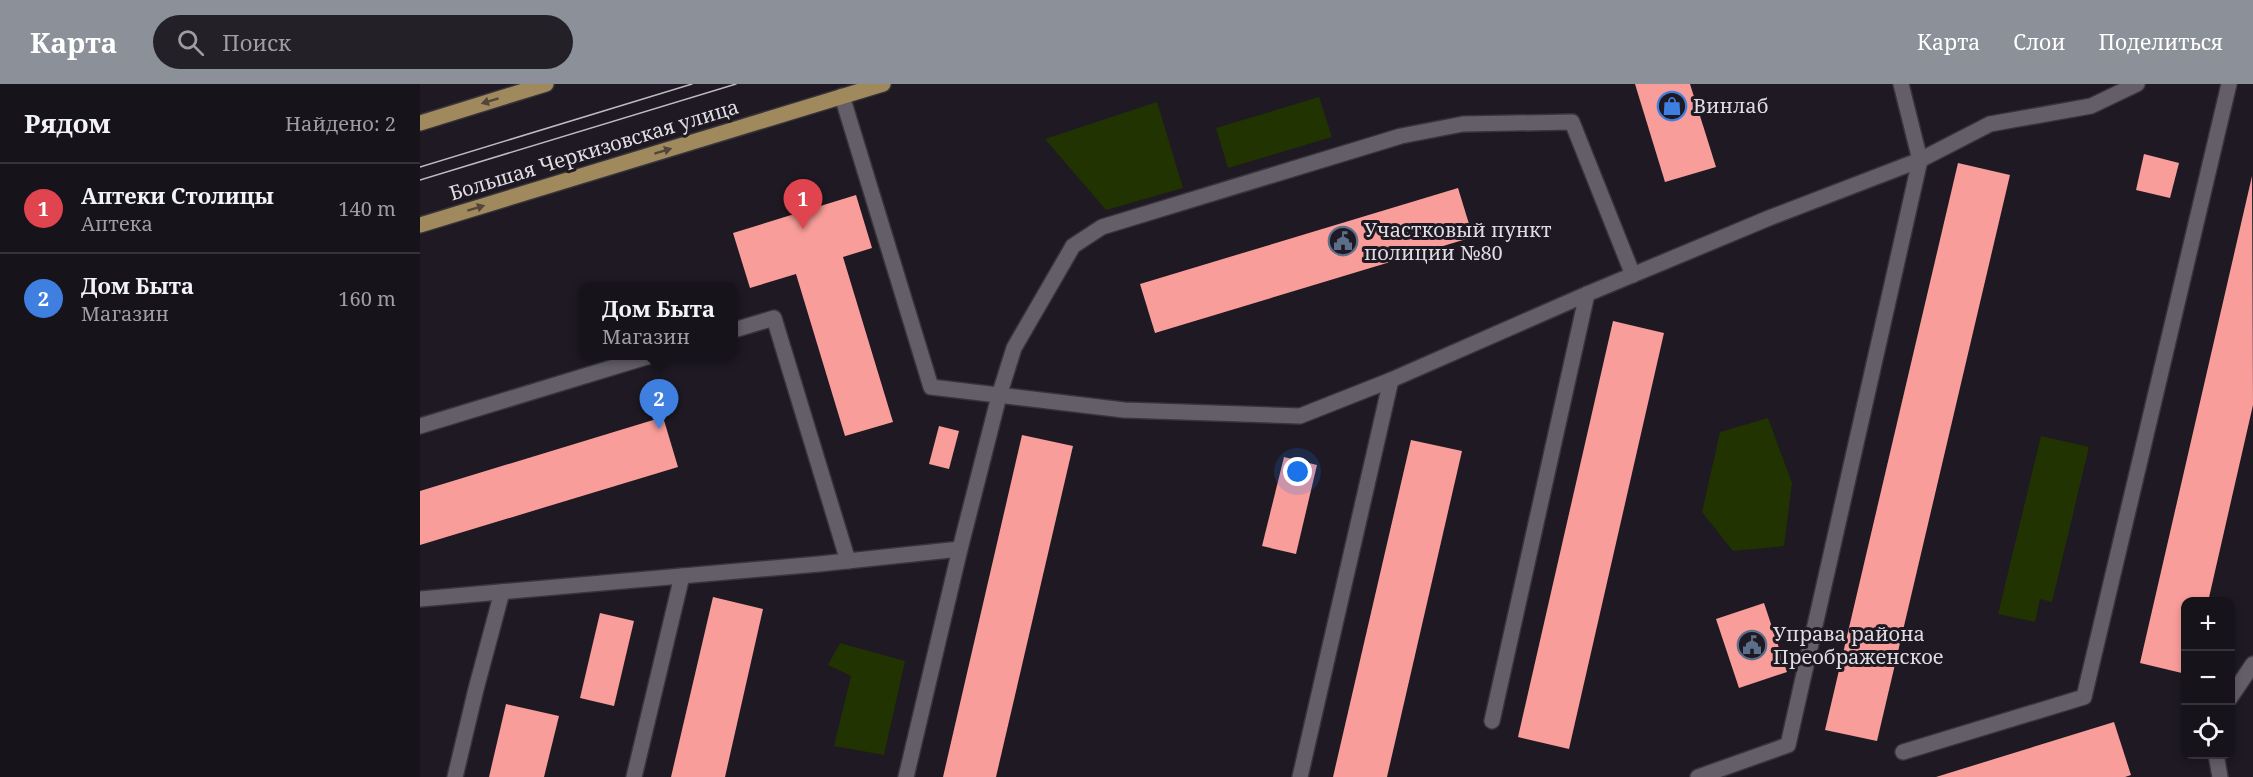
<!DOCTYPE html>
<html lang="ru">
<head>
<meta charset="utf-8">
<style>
  body { margin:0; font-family:"Noto Serif",serif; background:#232027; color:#f1f3f6 }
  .controls { position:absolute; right:18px; bottom:18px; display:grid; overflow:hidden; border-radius:12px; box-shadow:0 3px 9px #0003 }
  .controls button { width:54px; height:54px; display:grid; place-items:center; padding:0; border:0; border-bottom:2px solid #353239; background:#16131a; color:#f1f3f6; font:30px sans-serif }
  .you { position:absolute; left:878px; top:388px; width:21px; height:21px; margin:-15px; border:4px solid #fff; border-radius:50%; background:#1a73e8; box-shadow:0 0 0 9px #1a73e833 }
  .badge { display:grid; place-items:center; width:39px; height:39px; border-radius:50%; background:#8c9099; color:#fff; font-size:20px; font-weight:700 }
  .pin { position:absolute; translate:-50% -50px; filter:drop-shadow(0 2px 3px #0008) }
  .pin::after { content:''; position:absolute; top:32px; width:21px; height:18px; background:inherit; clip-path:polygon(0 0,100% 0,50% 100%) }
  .popup { position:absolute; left:159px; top:198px; width:159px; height:78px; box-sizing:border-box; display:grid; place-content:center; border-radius:12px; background:#16131a; filter:drop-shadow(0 2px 4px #0005); font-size:20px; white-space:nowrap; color:#9e9ea2 }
  .popup b { font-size:22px; color:#f1f3f6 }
  .popup::after { content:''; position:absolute; left:50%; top:100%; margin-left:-12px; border:12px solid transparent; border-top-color:#16131a }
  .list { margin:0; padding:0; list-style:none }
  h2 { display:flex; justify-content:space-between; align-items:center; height:78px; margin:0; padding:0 24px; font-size:26px }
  h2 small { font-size:20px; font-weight:400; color:#9e9ea2 }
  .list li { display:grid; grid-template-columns:39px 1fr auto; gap:18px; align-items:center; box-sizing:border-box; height:90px; padding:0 24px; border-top:2px solid #353239 }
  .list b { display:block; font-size:22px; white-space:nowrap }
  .list p { margin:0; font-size:20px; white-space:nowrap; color:#9e9ea2 }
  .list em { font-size:20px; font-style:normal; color:#9e9ea2 }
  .icon { flex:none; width:33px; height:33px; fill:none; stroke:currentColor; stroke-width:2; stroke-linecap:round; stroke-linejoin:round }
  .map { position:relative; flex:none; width:1833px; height:693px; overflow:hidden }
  header { display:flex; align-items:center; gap:36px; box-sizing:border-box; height:84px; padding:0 30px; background:#8c9099; color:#fff }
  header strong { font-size:28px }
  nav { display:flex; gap:33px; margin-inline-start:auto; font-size:21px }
  .search { width:420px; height:54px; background:#232027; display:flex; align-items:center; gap:15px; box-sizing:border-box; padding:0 21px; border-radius:33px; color:#9e9ea2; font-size:22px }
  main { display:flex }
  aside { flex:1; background:#16131a }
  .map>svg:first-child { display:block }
  .green { fill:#203300 }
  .building { fill:#f99d9a }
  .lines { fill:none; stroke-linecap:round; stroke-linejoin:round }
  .minor-casing { stroke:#37343a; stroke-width:18 }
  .major-casing { stroke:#37343a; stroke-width:18 }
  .minor { stroke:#645e68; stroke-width:15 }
  .major { stroke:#a0895d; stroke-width:15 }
  .tram { stroke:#bdbac0; stroke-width:1.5 }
  .oneway { fill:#52463a }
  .labels { text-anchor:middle; stroke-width:6; stroke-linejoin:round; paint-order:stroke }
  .poi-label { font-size:20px; fill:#dfdce2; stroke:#1e1922; text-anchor:start }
  .street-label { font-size:20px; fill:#dfdce2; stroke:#1e1922 }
</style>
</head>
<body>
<header>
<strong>Карта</strong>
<div class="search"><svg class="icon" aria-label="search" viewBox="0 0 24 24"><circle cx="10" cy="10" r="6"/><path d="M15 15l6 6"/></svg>Поиск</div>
<nav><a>Карта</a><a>Слои</a><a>Поделиться</a></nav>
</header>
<main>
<aside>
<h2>Рядом<small>Найдено: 2</small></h2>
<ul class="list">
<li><span class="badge" style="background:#e0444e">1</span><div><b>Аптеки Столицы</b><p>Аптека</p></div><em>140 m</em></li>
<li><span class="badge" style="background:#3f7fe0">2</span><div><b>Дом Быта</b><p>Магазин</p></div><em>160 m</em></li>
</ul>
</aside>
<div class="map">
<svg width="1833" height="693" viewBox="0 0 1833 693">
  <rect width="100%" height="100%" fill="#1e1922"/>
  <g class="green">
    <path d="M899,13l13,40 -104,31 -12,-40z"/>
    <path d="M737,18l26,86 -77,22 -61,-71z"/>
    <path d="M1348,334l24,65 -8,63 -51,5 -31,-39 18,-80z"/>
    <path d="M1621,352l48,11 -37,155 -12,-3 -5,23 -37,-8z"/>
    <path d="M420,559l65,18 -21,94 -50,-9 17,-70 -23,-11z"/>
  </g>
  <g class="building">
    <path d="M1215,0h55l26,83 -51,15z"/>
    <path d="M1724,70l35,9 -9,35 -34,-8z"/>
    <path d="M1538,79l52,12 -133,566 -52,-11z"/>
    <path d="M1832,92l1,229 -45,197h-22v72l-46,-11z"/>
    <path d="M1038,104l15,49 -318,96 -15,-49z"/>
    <path d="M436,111l16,53 -29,9 50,165 -48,14 -49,-162 -46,14 -17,-55z"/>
    <path d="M1193,237l51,12 -95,416 -51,-12z"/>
    <path d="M243,333l15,50 -258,78v-54z"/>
    <path d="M519,342l20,5 -10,38 -20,-5z"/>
    <path d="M602,351l51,11 -77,331h-53z"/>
    <path d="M991,356l51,11 -75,326h-54z"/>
    <path d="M864,373l33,8 -21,89 -34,-8z"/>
    <path d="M293,513l50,12 -38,168h-54z"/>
    <path d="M1344,519l23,69 -48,16 -23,-69z"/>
    <path d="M180,529l34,8 -20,85 -34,-8z"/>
    <path d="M86,620l53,12 -15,61h-55z"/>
    <path d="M1694,638l17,53 -6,2h-189z"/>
  </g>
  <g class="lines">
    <g class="minor-casing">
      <g id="minor">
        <path d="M422,12l89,291 193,23 176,6 91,-36 196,-86 182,-76 151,-58 70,-36 101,-18 46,-22"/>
        <path d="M314,246l40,-12 74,243"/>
        <path d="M0,342l230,-70"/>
        <path d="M0,515l399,-35 141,-15"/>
        <path d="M1810,614l23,-34"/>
        <path d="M1072,637l95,-427"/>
        <path d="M1483,668l181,-55 145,-613"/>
        <path d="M1796,670l4,23"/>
        <path d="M35,693l21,-88 26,-97"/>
        <path d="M214,693l48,-201"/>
        <path d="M486,693l54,-228 39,-153 15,-48 59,-102 29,-19 299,-91 62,-12 109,-2 61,153"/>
        <path d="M880,693l91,-397"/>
        <path d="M1278,693l90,-32 132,-585 -19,-76"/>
      </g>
    </g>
    <g class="major-casing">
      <g id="major">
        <path d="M0,39l126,-39"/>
        <path d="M0,141l463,-141"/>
      </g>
    </g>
    <use href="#minor" class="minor"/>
    <use href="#major" class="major"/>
    <g class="tram">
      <path d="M0,83l272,-83"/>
      <path d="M0,96l316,-96"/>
    </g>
  </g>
  <defs><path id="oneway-solid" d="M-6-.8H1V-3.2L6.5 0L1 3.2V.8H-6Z" transform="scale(1.5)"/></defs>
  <g class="oneway">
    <use href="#oneway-solid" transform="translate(70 17) rotate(163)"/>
    <use href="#oneway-solid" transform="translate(243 67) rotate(-17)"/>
    <use href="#oneway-solid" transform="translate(56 124) rotate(-17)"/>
  </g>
  <defs>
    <g id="shop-ring" transform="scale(1.5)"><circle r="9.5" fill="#1e1922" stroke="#3f7fe0" stroke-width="1.5"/><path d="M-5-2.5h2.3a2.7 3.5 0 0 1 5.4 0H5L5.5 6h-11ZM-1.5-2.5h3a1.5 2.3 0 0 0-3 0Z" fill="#3f7fe0"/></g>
    <g id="civic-ring" transform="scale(1.5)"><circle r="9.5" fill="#1e1922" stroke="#5c6f8a" stroke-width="1.5"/><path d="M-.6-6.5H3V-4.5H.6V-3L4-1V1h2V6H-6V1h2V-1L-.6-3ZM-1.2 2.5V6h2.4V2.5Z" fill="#5c6f8a"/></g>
  </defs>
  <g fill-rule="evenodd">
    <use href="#shop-ring" x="1252" y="22"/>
    <use href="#civic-ring" x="923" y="157"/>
    <use href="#civic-ring" x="1332" y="561"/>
  </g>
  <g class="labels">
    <g class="poi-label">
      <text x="1273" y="29">Винлаб</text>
      <text x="944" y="153">Участковый пункт<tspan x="944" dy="23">полиции №80</tspan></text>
      <text x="1353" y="557">Управа района<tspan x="1353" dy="23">Преображенское</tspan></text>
    </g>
    <g class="street-label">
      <text transform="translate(174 66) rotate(-17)" y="7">Большая Черкизовская улица</text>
    </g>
  </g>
</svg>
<div class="controls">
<button>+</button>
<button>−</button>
<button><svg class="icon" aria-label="locate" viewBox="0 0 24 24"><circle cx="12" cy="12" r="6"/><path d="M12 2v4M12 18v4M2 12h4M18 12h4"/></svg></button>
</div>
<div class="you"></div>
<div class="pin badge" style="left:383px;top:145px;background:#e0444e">1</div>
<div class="pin badge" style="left:239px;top:345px;background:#3f7fe0">2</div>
<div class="popup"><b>Дом Быта</b>Магазин</div>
</div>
</main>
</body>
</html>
